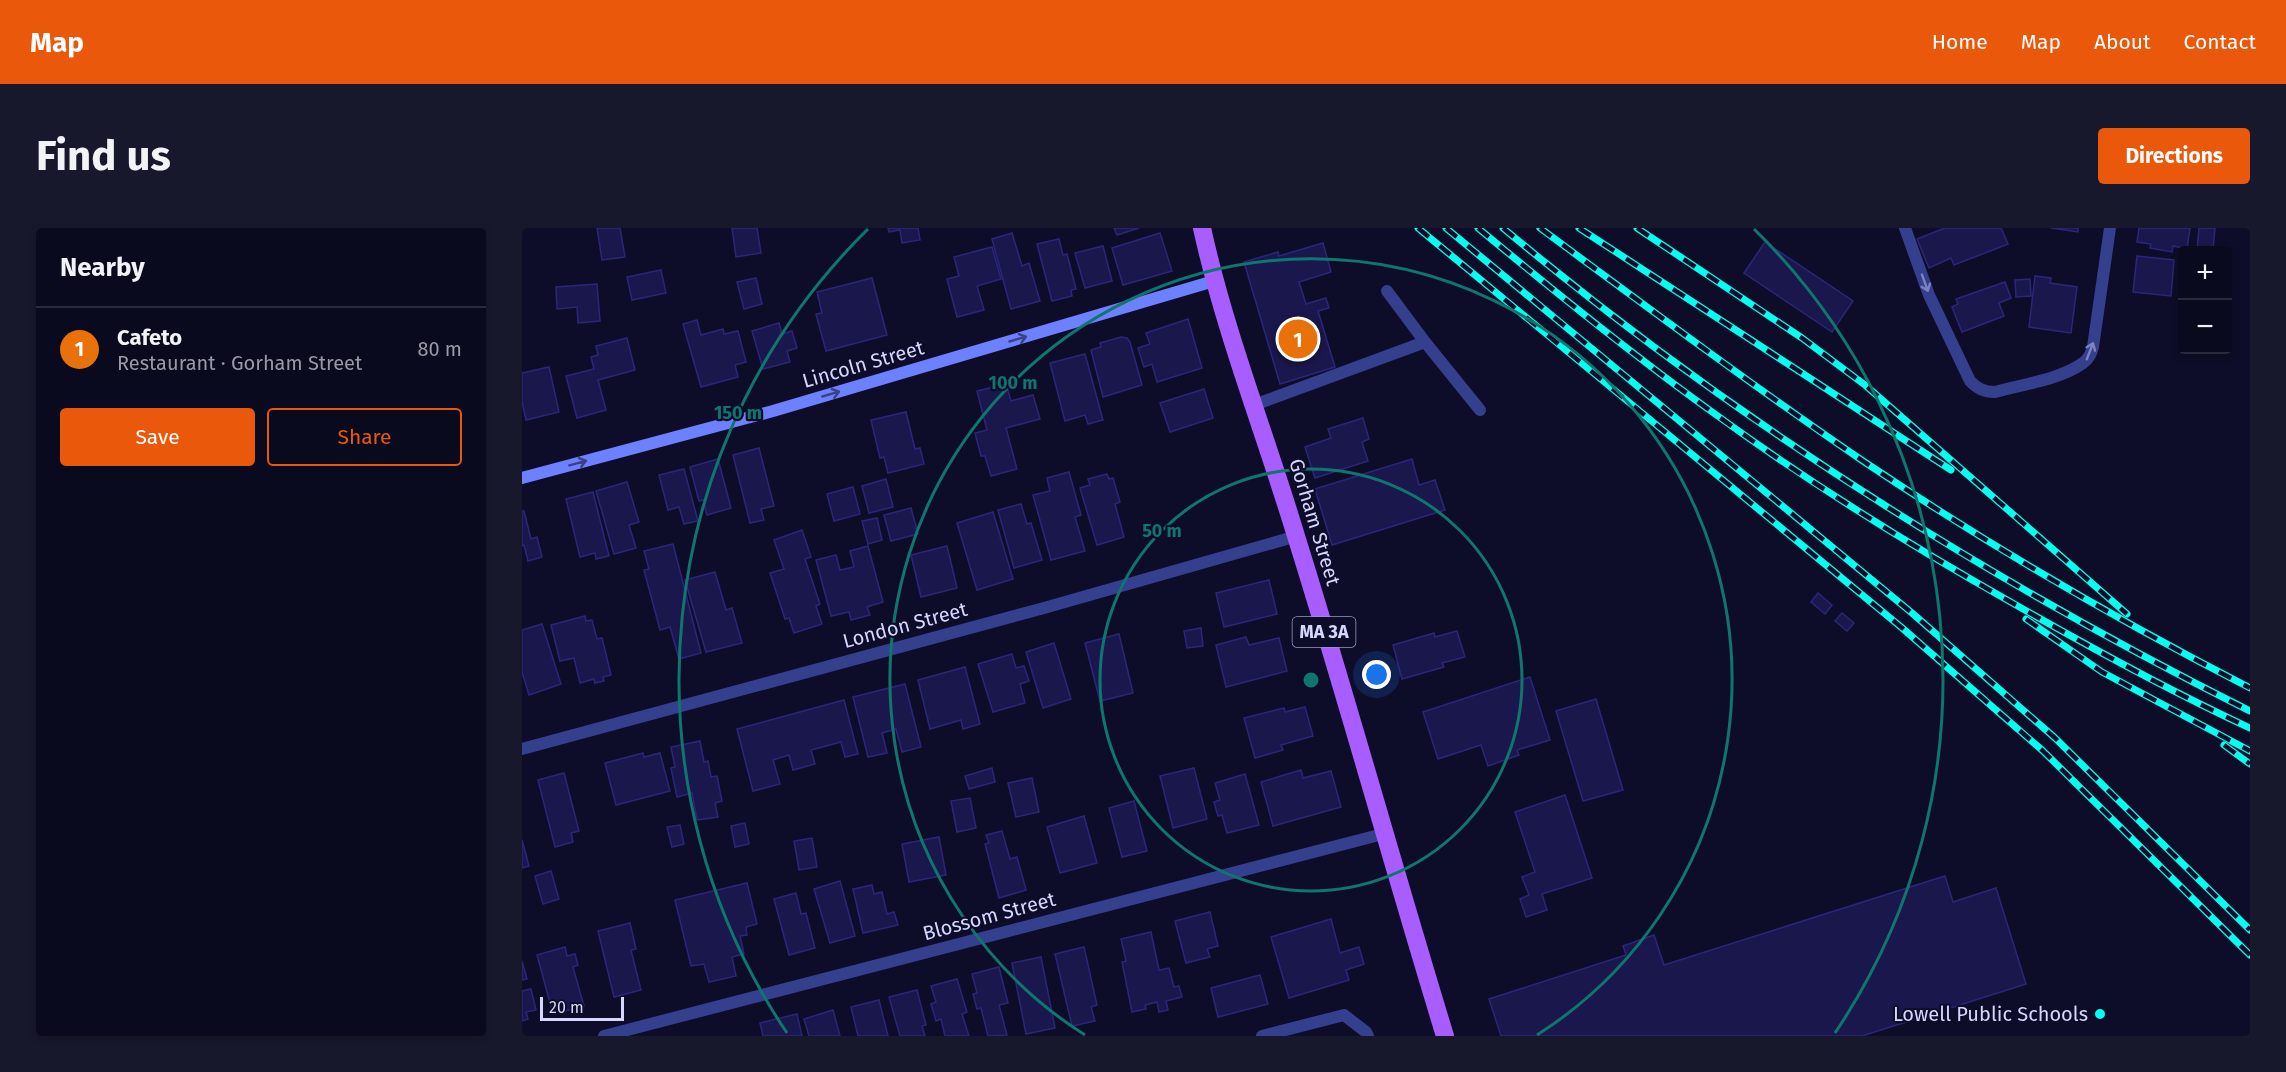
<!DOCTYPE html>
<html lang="en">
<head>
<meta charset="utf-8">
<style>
  body { margin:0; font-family:"Fira Sans",sans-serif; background:#18182c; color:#f1f3f6 }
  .controls { position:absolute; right:18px; top:18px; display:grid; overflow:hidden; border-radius:6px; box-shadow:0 3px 9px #0003 }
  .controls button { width:54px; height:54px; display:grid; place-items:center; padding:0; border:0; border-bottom:2px solid #2a2b3d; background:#0a0a1f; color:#f1f3f6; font:30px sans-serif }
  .scale { position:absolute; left:18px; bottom:15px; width:84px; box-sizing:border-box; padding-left:6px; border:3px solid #d6d7ff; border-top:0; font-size:16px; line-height:21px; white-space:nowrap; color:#d6d7ff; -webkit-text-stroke:4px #0e0d29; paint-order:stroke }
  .you { position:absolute; left:855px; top:447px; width:21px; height:21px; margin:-15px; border:4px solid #fff; border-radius:50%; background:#1a73e8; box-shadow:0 0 0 9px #1a73e833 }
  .badge { display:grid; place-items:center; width:39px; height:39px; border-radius:50%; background:#ea580c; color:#fff; font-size:20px; font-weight:700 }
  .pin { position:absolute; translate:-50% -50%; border:3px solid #fff; box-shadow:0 2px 6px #0006 }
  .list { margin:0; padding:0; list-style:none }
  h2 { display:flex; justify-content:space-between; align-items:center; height:78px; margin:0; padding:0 24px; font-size:26px }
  h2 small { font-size:20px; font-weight:400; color:#999aa4 }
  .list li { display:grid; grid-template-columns:39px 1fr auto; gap:18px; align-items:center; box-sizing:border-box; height:84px; padding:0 24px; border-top:2px solid #2a2b3d }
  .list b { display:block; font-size:22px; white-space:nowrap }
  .list p { margin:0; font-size:20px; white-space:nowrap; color:#999aa4 }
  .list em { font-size:20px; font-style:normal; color:#999aa4 }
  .actions { display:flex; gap:12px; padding:18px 24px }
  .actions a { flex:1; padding:14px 0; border:2px solid #ea580c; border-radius:6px; text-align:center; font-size:21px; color:#ea580c }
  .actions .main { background:#ea580c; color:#fff }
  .map { position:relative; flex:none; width:1728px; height:808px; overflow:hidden; border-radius:6px }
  header { display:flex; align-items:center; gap:36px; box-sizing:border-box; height:84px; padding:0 30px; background:#ea580c; color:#fff }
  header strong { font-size:28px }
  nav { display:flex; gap:33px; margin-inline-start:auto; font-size:21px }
  .intro { display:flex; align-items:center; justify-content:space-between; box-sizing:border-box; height:144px; padding:0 36px }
  h1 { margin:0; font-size:42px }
  .button { padding:15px 27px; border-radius:6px; background:#ea580c; color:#fff; font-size:21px; font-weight:700 }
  main { display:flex; gap:36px; padding:0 36px }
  aside { flex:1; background:#0a0a1f; border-radius:6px; box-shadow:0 3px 9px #0003 }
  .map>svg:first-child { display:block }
  .building { fill:#1a174c; stroke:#2a277a; stroke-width:1.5 }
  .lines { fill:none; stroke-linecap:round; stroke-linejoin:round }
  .lane { stroke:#343f8d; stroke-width:12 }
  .street { stroke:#343f8d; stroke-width:12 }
  .secondary { stroke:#6d80ff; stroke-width:12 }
  .primary { stroke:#a85dff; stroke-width:18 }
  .rail-casing { stroke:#02fff0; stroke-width:7 }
  .rail { stroke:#0e0d29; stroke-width:4.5; stroke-dasharray:14; stroke-linecap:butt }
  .oneway { stroke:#7d83c0 }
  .oneway2 { stroke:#394189 }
  .ring { fill:none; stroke:#0f766e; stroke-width:3 }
  .poi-dot { fill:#02fff0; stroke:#0e0d29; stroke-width:2 }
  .labels { text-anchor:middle; stroke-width:4.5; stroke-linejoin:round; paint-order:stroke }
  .shield { fill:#0e0d29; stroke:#9a9abf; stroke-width:1.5 }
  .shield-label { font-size:18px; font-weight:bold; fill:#d6d7ff }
  .street-label { font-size:20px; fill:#d6d7ff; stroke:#0e0d29 }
  .poi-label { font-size:20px; fill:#d6d7ff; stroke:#0e0d29; text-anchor:end }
  .centre { fill:#0f766e; stroke:#0e0d29; stroke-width:3 }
  .ring-label { font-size:18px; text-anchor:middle; font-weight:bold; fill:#0f766e; stroke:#0e0d29; stroke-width:4.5; stroke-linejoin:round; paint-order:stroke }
</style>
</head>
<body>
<header>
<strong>Map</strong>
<nav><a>Home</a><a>Map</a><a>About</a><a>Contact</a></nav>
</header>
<div class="intro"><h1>Find us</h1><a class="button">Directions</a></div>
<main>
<aside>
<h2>Nearby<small></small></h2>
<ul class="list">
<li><span class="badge" style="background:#e8710a">1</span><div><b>Cafeto</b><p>Restaurant · Gorham Street</p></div><em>80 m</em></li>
</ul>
<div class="actions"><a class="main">Save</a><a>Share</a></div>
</aside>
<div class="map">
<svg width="1728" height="808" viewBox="0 0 1728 808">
  <rect width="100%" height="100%" fill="#0e0d29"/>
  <g class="building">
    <path d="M75,0h23l5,29 -23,3z"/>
    <path d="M210,0h25l4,25 -25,4z"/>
    <path d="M366,0h30l2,12 -18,3 -2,-13 -11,2z"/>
    <path d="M592,0h25l-22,7z"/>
    <path d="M1423,0h56l7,16 -54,21 -3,-7 -22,10 -12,-29z"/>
    <path d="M1529,0h27v4z"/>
    <path d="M1617,0h51l-3,21 -14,-3 -1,6 -22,-4 1,-4 -14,-2z"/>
    <path d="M1677,0h16l-2,22h-16z"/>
    <path d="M490,5l10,33 7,-3 11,38 -29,8 -19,-70z"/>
    <path d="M638,5l12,38 -49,14 -11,-37z"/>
    <path d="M537,11l4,16 4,-1 9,35 -5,1 1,6 -20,5 -15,-57z"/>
    <path d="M1243,14l88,59 -21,31 -88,-59z"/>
    <path d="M801,15l8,29 -32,10 7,22 20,-6 3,10 -11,3 17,56 -55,17 -36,-122 34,-10 1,4z"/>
    <path d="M581,18l9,35 -27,7 -10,-35z"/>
    <path d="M470,19l9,32 -24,7 7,24 -27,7 -10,-38 12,-3 -5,-19z"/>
    <path d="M1615,28l37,4 -3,36 -38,-4z"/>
    <path d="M139,42l5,23 -34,7 -5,-23z"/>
    <path d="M1513,48l16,2 -1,5 27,4 -6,46 -42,-6z"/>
    <path d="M234,50l6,26 -18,5 -7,-27z"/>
    <path d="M350,50l15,57 -61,16 -10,-37 6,-1 -5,-21z"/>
    <path d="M1508,51l1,17 -15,1 -1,-17z"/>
    <path d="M1483,54l6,16 -12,5 5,13 -42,16 -10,-25 6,-3 -2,-5z"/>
    <path d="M75,56l3,37 -22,2 -1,-16 -20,2 -1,-22z"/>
    <path d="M666,91l14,49 -45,14 -5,-18 -8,3 -6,-19 12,-4 -4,-11z"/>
    <path d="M175,92l4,15 22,-6 1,5 14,-3 8,31 -11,3 3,12 -37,10 -18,-63z"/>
    <path d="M257,95l3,11 10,-3 5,17 -10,3 3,11 -27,7 -11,-38z"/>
    <path d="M599,109l6,1 3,4 12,43 -39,12 -12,-47 10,-3 -1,-4z"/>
    <path d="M105,110l8,32 -37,10 8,30 -29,8 -11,-42 28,-7 -3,-12 7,-2 -2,-9z"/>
    <path d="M563,126l18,66 -15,4 -3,-9 -20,6 -15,-58z"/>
    <path d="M27,139l10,45 -33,8 -4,-19v-28z"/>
    <path d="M484,156l5,17 22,-6 7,24 -34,9 11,41 -26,7 -6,-20h-4l-6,-23 12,-3 -10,-39z"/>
    <path d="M682,161l9,29 -43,14 -10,-29z"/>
    <path d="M384,184l9,37 5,-1 4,16 -36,9 -4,-16 -4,1 -9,-38z"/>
    <path d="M841,190l6,21 -7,3 6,19 -53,17 -10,-31 26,-9 -3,-9z"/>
    <path d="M237,220l15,58 -13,3 3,11 -14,3 -17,-68z"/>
    <path d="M196,231l13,49 -24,7 -4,-15 -4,1 -9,-34z"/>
    <path d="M890,231l7,26 16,-5 10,30 -113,35 -17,-56z"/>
    <path d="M162,241l14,52 -14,3 -5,-17 -11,3 -9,-35z"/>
    <path d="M547,244l12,43 -6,2 10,34 -34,9 -18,-65 17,-4 -3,-13z"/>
    <path d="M585,246l2,5 4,-1 7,24 -5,2 9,33 -27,8 -17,-57 10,-3 -2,-6z"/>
    <path d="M364,251l7,28 -24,6 -7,-27z"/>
    <path d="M105,254l12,40 -10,3 7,23 -22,6 -18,-63z"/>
    <path d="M331,259l7,27 -26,7 -7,-27z"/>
    <path d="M71,264l16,64 -13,3 -1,-6 -15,4 -14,-58z"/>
    <path d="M499,276l6,20 4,-1 11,37 -28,8 -16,-58z"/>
    <path d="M389,280l7,26 -27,7 -7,-26z"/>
    <path d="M0,283h2l7,28 6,-2 5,20 -14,4 -4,-16 -2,1z"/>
    <path d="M471,284l20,67 -36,11 -20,-67z"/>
    <path d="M355,290l5,22 -14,4 -6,-23z"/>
    <path d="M280,302l9,27 -6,2 15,45 -4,2 6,18 -28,9 -5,-15 -4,1 -15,-46 14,-4 -10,-29z"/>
    <path d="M151,316l28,109 -22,6 -9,-32 -10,3 -16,-60 5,-1 -5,-18z"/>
    <path d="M346,318l15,56 -16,5 3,8 -19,5 -2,-8 -18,4 -15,-56 20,-5 4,15 14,-3 -4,-16z"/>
    <path d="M425,318l10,42 -36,9 -10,-42z"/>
    <path d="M193,344l11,38 6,-2 10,35 -36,9 -21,-72z"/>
    <path d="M747,352l8,34 -53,13 -8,-34z"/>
    <path d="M1296,365l14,12 -7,9 -14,-12z"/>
    <path d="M1320,385l12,10 -7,8 -12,-10z"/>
    <path d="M63,388l1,5 6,-1 5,19 5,-1 9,37 -8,2 1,4 -9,2 -1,-4 -14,4 -6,-25 -14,3 -9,-36z"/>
    <path d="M20,396l19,60 -32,11 -7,-23v-42z"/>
    <path d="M679,400l2,18 -16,2 -3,-17z"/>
    <path d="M935,403l8,26 -23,6 2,4 -42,12 -9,-34 41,-12 1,4z"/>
    <path d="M597,406l14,59 -33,8 -15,-58z"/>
    <path d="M724,409l3,8 30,-7 8,33 -61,16 -10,-42z"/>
    <path d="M532,415l17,56 -28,9 -17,-56z"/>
    <path d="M490,426l4,14 8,-2 5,15 -9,3 5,19 -32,9 -15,-48z"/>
    <path d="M443,439l15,57 -17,5 -2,-9 -31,9 -12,-49z"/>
    <path d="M1008,449l20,63 -33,10 2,5 -31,11 -7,-21 -43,14 -15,-47z"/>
    <path d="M383,456l16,63 -19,5 -6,-23 -14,4 5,20 -19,4 -15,-60z"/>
    <path d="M1074,471l27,91 -40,11 -27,-90z"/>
    <path d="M322,472l14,54 -13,3 -4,-15 -30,8 4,14 -22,6 -4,-15 -16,5 7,24 -27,7 -16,-62z"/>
    <path d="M783,479l8,29 -32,9 2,5 -28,8 -11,-40 40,-10 1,4z"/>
    <path d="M178,513l4,21 4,-1 3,16 6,-1 5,25 -7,2 3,14 -21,3 -5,-27 -15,4 -6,-29 4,-1 -4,-20z"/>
    <path d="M121,525l1,4 16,-4 10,38 -54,14 -11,-42z"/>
    <path d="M470,540l3,14 -26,7 -4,-13z"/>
    <path d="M672,540l13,51 -34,9 -13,-52z"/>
    <path d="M779,542l2,8 28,-7 10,36 -68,19 -12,-44z"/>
    <path d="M42,545l15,58 -8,2 2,9 -18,5 -17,-67z"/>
    <path d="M723,546l14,51 -32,8 -5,-18 -4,1 -4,-14 6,-2 -5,-17z"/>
    <path d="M510,550l7,34 -23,5 -8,-34z"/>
    <path d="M1043,567l27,83 -50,16 5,16 -21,7 -6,-18 9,-4 -7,-18 13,-5 -20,-60z"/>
    <path d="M448,570l6,30 -19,4 -6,-31z"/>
    <path d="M612,573l13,50 -25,6 -13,-49z"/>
    <path d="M562,588l13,47 -37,10 -13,-46z"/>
    <path d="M223,595l4,21 -14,3 -4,-21z"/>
    <path d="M158,597l4,19 -12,3 -5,-20z"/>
    <path d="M480,603l8,28 7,-2 9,33 -27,8 -14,-54 4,-1 -3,-8z"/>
    <path d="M417,609l7,38 -37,7 -7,-38z"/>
    <path d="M290,610l5,29 -18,3 -5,-29z"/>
    <path d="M0,612l7,26 -7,2z"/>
    <path d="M29,643l8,28 -16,5 -8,-28z"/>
    <path d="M1423,648l8,26 43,-14 30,96 -164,52h-361l-12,-37 137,-44 -3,-9 31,-11 10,30z"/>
    <path d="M318,653l15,55 -25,7 -16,-54z"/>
    <path d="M225,655l10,41 -11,3 1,8 -7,1 4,18 -12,3 4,19 -27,6 -5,-18 -13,2 -16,-66z"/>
    <path d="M350,657l2,9 8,-2 5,22 7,-2 4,13 -35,8 -10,-44z"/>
    <path d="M274,665l5,21 5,-1 9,35 -26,7 -15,-56z"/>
    <path d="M688,684l8,34 -11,3 3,8 -24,6 -11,-42z"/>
    <path d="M809,691l9,34 19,-6 5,17 -18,6 3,10 -60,18 -18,-61z"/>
    <path d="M108,695l6,26 -5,1 10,40 -27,7 -16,-66z"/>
    <path d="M629,704l8,38 10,-2 5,19 5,-1 3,11 -16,4 2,9 -9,2 -2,-10 -12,3 1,4 -14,3 -10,-50 4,-1 -5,-22z"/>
    <path d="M43,719l2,9 8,-2 3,11 -5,2 11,39 -31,8 -16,-59z"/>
    <path d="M562,719l13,58 -6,2 4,14 -23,5 -17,-72z"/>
    <path d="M519,729l14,71 -29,6 -14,-71z"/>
    <path d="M0,733l5,18 -5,1z"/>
    <path d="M477,739l9,36 -9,2 8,30 -19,1 -7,-28 -4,1 -4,-15 4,-1 -5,-19z"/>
    <path d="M738,747l8,29 -50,13 -7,-29z"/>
    <path d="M435,751l10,33 -5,2 7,22h-24l-4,-17 -5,2 -5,-17 5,-2 -5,-16z"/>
    <path d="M9,761l5,21 -10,2 2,7 -6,2v-30z"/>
    <path d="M395,762l9,35 -4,1 3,10h-25l-11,-39z"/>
    <path d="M357,772l9,36h-30l-7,-29z"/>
    <path d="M311,782l7,26h-31l-5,-17z"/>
    <path d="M275,786l5,22h-39l-3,-13z"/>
  </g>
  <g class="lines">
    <g class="lane">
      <path d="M903,114l55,68"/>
      <path d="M732,177l171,-63 -38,-51"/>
      <path d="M740,808l82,-21 22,17 2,4"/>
    </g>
    <g class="street">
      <path d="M1383,0l24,67 41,86c8,8 14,11 25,11 28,-8 64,-12 88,-29 6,-4 8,-9 10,-16l17,-119"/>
      <path d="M0,521l522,-141 253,-72"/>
      <path d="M82,808l779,-202"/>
    </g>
    <path class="secondary" d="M0,250l251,-67 441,-130"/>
    <path class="primary" d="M680,0c23,105 63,205 94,308 52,166 98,334 149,500"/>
    <g class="rail-casing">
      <g id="rail">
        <path d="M896,0l483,399 141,123 208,205"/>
        <path d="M924,0l466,385 142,124 196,193"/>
        <path d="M956,0c77,64 155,127 237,186 96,70 198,133 301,191 77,44 154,86 234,123"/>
        <path d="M981,0c229,191 481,350 747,483"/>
        <path d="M1018,0c107,79 213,158 323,233 124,83 254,159 387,227"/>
        <path d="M1057,0l372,242"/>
        <path d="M1115,0l165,110 63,47 262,229"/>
        <path d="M1504,391l76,53 148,79"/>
        <path d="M1702,517l26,19"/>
      </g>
    </g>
    <use href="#rail" class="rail"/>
  </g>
  <defs><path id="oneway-shaft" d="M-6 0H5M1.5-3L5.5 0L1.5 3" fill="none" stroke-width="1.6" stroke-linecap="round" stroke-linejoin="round" transform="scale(1.5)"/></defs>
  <g class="oneway">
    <use href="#oneway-shaft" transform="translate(1403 55) rotate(70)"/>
    <use href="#oneway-shaft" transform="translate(1568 123) rotate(-69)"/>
  </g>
  <g class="oneway2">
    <use href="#oneway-shaft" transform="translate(496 111) rotate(-16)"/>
    <use href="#oneway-shaft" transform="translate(309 166) rotate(-16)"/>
    <use href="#oneway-shaft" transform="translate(56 235) rotate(-15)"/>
  </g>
  <g class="ring">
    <circle cx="789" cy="452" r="211"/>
    <path d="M563 807A421 421 0 1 1 1015 807"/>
    <path d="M265 805A632 632 0 0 1 346 1M1232 1A632 632 0 0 1 1313 805"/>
  </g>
  <circle class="poi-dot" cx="1578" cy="786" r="6"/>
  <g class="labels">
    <rect class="shield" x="770.5" y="389" width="63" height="30" rx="4.5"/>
    <g class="shield-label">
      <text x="802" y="410">MA 3A</text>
    </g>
    <g class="street-label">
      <text transform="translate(341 136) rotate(-16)" y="7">Lincoln Street</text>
      <text transform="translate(793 294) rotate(73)" y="7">Gorham Street</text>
      <text transform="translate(383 397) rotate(-15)" y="7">London Street</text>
      <text transform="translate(467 688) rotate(-15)" y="7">Blossom Street</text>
    </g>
    <g class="poi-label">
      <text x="1566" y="793">Lowell Public Schools</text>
    </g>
  </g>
  <circle cx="789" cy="452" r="9" class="centre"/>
  <g class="ring-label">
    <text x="491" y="161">100 m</text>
    <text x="216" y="191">150 m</text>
    <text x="640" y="309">50 m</text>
  </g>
</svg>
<div class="controls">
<button>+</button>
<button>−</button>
</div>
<div class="scale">20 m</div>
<div class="you"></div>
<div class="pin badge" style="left:776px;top:111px;background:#e8710a">1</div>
</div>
</main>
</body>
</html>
